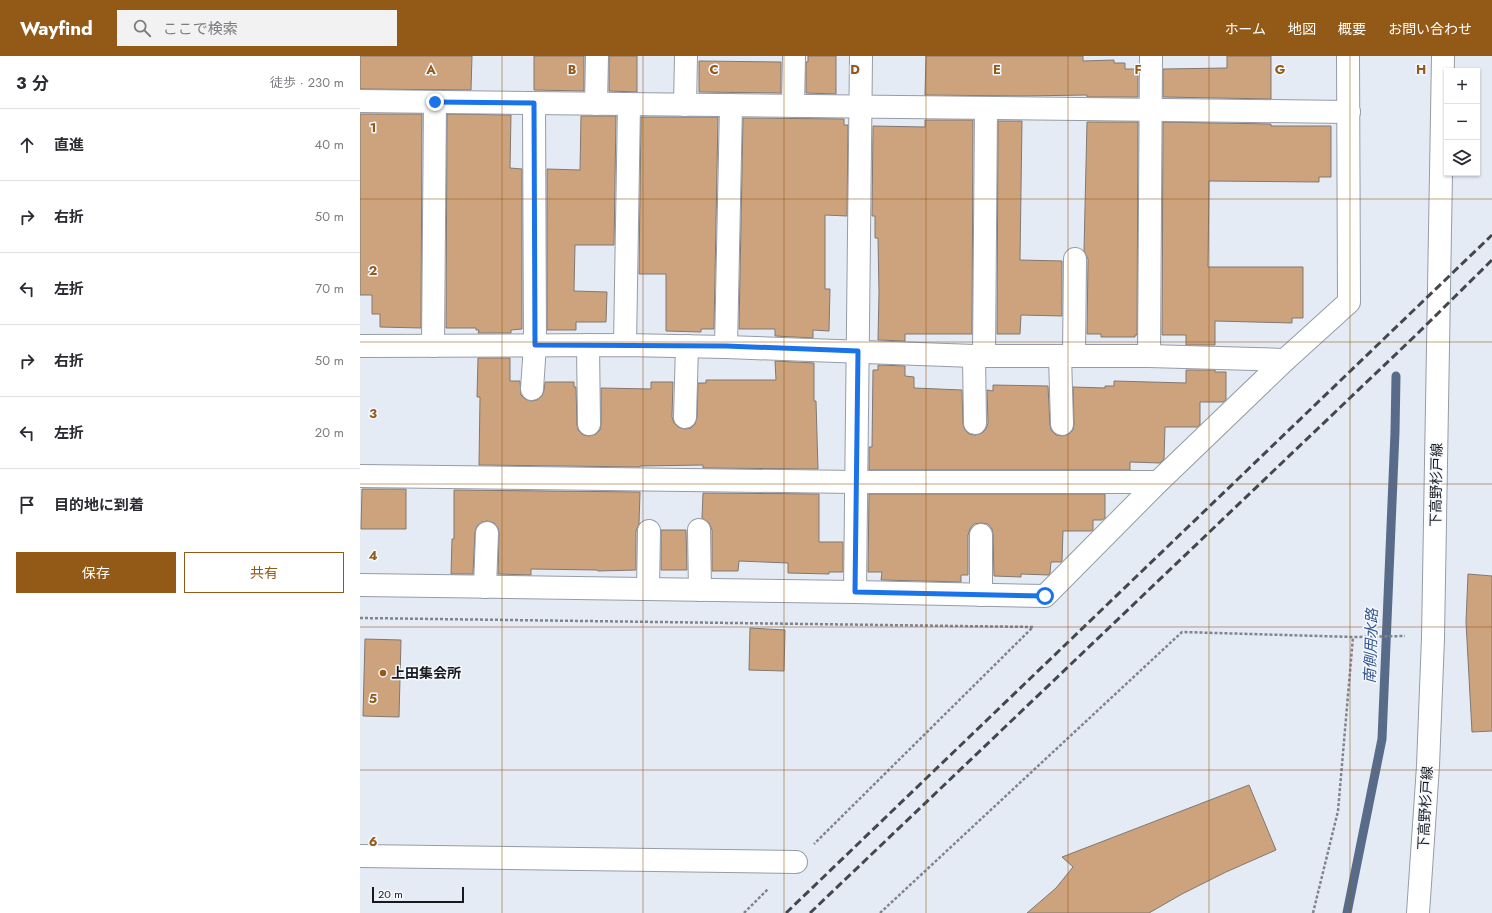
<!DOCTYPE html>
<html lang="ja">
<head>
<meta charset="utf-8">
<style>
  body { margin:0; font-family:Jost,"Noto Sans JP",sans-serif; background:#f2f2f3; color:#2b2b33 }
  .controls { position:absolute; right:12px; top:12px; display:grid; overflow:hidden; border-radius:0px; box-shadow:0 1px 3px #0004 }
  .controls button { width:36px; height:36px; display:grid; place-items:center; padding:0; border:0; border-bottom:1px solid #e1e1e2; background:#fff; color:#2b2b33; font:20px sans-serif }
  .scale { position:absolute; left:12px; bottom:10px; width:92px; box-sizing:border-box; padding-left:4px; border:2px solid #171a1d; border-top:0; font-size:11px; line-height:14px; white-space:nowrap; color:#171a1d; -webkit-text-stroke:3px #f4f8fe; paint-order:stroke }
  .stop { position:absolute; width:12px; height:12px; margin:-9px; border:3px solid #1a73e8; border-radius:50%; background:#fff }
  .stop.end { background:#1a73e8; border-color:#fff; box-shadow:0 1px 4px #0008 }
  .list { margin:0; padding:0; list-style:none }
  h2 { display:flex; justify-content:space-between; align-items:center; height:52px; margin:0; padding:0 16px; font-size:17px }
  h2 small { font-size:13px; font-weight:400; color:#7c7c81 }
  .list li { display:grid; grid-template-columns:26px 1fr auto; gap:12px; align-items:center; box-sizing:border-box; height:72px; padding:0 16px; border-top:1px solid #e1e1e2 }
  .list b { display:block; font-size:15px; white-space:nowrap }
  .list em { font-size:13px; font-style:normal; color:#7c7c81 }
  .actions { display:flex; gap:8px; padding:12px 16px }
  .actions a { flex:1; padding:9px 0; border:1px solid #935a17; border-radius:0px; text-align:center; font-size:14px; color:#935a17 }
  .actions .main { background:#935a17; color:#fff }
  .icon { flex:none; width:22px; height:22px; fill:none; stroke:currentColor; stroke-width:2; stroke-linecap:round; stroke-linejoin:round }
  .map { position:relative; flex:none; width:1132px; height:857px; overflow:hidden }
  header { display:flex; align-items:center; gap:24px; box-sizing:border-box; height:56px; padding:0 20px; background:#935a17; color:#fff }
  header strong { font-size:19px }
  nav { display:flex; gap:22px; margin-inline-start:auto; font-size:14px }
  .search { width:280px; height:36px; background:#f2f2f3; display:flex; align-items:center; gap:10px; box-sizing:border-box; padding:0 14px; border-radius:0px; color:#7c7c81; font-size:15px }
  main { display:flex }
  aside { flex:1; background:#fff }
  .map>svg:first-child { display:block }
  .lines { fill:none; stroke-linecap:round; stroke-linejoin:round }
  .stream { stroke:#586c8a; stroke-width:9 }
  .building { fill:#cca37d; stroke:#817871 }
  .minor-casing { stroke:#969ca6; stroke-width:24 }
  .major-casing { stroke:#969ca6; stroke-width:24 }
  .path { stroke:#80848b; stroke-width:2.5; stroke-dasharray:3 2; stroke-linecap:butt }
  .minor { stroke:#fff; stroke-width:22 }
  .major { stroke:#fff; stroke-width:22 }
  .rail { stroke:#44474c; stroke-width:3; stroke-dasharray:8 4; stroke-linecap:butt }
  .route { stroke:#1a73e8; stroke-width:5 }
  .grid { fill:none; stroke:#935a17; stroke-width:1; stroke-opacity:0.55 }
  .poi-dot { fill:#935a17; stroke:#f4f8fe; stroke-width:1.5 }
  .labels { text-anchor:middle; stroke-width:3; stroke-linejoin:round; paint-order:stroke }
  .street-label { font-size:14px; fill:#171a1d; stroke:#f4f8fe }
  .poi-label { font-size:14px; font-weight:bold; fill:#171a1d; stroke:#f4f8fe; text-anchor:start }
  .water-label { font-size:15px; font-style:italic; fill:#32568e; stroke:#f4f8fe }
  .grid-label { font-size:13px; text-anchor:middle; font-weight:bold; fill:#935a17; stroke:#f4f8fe; stroke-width:3; stroke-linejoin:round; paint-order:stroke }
</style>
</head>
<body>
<header>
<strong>Wayfind</strong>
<div class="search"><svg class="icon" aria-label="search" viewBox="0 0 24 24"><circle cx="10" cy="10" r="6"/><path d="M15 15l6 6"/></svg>ここで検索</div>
<nav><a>ホーム</a><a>地図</a><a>概要</a><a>お問い合わせ</a></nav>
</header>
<main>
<aside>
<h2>3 分<small>徒歩 · 230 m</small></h2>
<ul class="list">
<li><svg class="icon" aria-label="ahead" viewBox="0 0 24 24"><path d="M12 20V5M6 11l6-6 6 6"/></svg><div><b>直進</b></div><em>40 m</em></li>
<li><svg class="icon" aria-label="right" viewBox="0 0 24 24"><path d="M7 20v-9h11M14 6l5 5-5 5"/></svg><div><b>右折</b></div><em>50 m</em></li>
<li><svg class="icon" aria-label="left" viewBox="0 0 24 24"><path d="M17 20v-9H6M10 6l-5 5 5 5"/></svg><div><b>左折</b></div><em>70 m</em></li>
<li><svg class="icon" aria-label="right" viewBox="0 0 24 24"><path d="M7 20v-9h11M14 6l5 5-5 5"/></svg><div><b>右折</b></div><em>50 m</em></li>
<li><svg class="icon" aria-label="left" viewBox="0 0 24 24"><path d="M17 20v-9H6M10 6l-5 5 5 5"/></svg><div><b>左折</b></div><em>20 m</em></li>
<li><svg class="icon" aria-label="arrive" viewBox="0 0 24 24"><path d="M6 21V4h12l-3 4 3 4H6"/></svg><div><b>目的地に到着</b></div></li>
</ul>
<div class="actions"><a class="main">保存</a><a>共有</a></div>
</aside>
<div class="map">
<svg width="1132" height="857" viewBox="0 0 1132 857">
  <rect width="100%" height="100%" fill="#e5ebf5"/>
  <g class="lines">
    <path class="stream" d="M987,857l35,-174 13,-307 1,-56"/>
  </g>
  <g class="building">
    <path d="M0,0h112l-1,34 -111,-1z"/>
    <path d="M174,0h50v35l-50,-1z"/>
    <path d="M249,0h28v36l-28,-1z"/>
    <path d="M448,0h28v38l-30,-1v-31h2z"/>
    <path d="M566,0h157v5l31,-1v3h11v6h13v28h-51v-2l-65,1 -97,-1z"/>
    <path d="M867,0h44v43l-108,-2v-28l64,-1z"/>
    <path d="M339,5l82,1v31l-82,-1z"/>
    <path d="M0,58h62l-1,214 -41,-1v-13h-8v-19h-12z"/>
    <path d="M87,58l64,1 -1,53 12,1v160l-11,1v3h-33l1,-3h-3v-2h-30z"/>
    <path d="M221,60h35l-2,129h-39l-1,46 33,1 -1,30h-30v8h-29v-161l33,1z"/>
    <path d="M281,61h77l-4,212h-13v3l-35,-1v-57h-27z"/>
    <path d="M383,62l101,1v6h4l-1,91 -22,-1v74h5l-1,42 -16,-1v8l-38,-2v-7h-36z"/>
    <path d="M565,64h48l-1,214h-67v7l-27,-1 1,-48 -1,-54h-3v-22h-3l1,-90 52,1z"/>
    <path d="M638,65h24l-2,139 42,1v55l-41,-1 -1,19h-23z"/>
    <path d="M727,66h51l-1,213h-2v2h-34v-3h-14l1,-75 -4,-8z"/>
    <path d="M803,66l108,2v2h60v51h-12v5l-110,-1 -1,86h95v51h-11v5l-77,-2v24h-29v-10h-24z"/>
    <path d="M118,302h32v23h10l1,14 4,4 6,2 6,-1 5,-4 2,-6 1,-8h29v5h2l1,38 1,5 5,5 6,1 7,-2 4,-4 1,-6v-36l50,1v-7h22l-1,35 2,6 4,4 7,2 6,-1 4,-4 2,-6 1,-35h8v-3h70l-1,-19 39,2v38h2l2,68 -115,-1v-3l-63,1v1l-161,-2 1,-68h-3z"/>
    <path d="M518,309l27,1v10l9,1v11l48,2 1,34 2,6 4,4 6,1 7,-2 4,-4 2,-6 -1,-33 6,1v-6l55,1 2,39 1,5 5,5 6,1 7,-2 4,-4 1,-6 -1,-37 32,1v-2h9v-5l72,2v-13h29v2h11v28l-3,2h-23v23l-3,2h-32l-1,32 -4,4 -30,-1v8h-261v-23h3l1,-77h5z"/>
    <path d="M2,433h44v40h-45z"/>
    <path d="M94,434l186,2 -1,32 -3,7v39l-38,1 -1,-1 -66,-1v6l-33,-1 1,-41 -1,-5 -4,-5 -7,-2 -5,1 -5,4 -2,6 -2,42h-22l1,-35h2z"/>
    <path d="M343,437l116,1v48h24v30h-14v2l-41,-1v-10l-49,-2 -1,10h-26v-41l-3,-7 -7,-5z"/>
    <path d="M509,438h236v24l-3,2h-9v10l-2,1h-28l-1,30 -1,1h-10l-1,11 -1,2 -28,-1v3l-27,-1 -1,-41 -1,-6 -4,-5 -7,-1 -7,1 -4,5 -2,6v40h-7v7l-80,-2 1,-8h-14z"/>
    <path d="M301,474h25l1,40h-26z"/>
    <path d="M1108,518l24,2v155l-20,1 -6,-110z"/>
    <path d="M390,572l35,2 -1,41 -35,-1z"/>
    <path d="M5,583l36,1 -2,77 -36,-1z"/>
    <path d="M889,729l27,65 -50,22 -44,22 -33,19h-122l29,-25 17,-21 -11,-10z"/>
  </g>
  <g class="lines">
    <g class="minor-casing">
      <g id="minor">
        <path d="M0,45l989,11"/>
        <path d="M236,48l1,-48"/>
        <path d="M325,49l1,-49"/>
        <path d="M433,50l1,-50"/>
        <path d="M228,289l1,79"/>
        <path d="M265,289l4,-241"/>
        <path d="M0,290l265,-1 101,2 248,9h175l136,4"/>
        <path d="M73,290l2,-244"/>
        <path d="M366,291l5,-242"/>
        <path d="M614,300l1,67"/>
        <path d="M624,300l2,-248"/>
        <path d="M700,300l2,68"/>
        <path d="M714,300l1,-97"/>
        <path d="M789,300l2,-300"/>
        <path d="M172,333l3,-44 -1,-242"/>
        <path d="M325,361l2,-71"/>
        <path d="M0,420l497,6h301"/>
        <path d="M339,474l1,60"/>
        <path d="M621,479v60"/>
        <path d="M0,529l495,7 190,4 113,-114 127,-122 64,-58 -1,-246"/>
        <path d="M125,531l2,-54"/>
        <path d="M288,533l1,-58"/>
        <path d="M495,536l6,-536"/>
        <path d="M0,800l436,6"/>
      </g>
    </g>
    <g class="major-casing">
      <path id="major" d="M1058,857l10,-147 5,-128 10,-582"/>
    </g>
    <g class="path">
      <path d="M0,562l673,9 -219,217"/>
      <path d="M384,857l24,-24"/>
      <path d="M520,857l302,-281 171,5 52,-1"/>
      <path d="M953,857l25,-102 15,-174"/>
    </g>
    <use href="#minor" class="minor"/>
    <use href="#major" class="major"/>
    <g class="rail">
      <path d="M426,857l706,-678"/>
      <path d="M450,857l607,-579 75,-74"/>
    </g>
  </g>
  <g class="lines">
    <path class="route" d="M75,46l99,1 1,242 191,1 132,5 -3,241 190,4"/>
  </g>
  <path class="grid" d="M142,0v857M283,0v857M424,0v857M566,0v857M708,0v857M849,0v857M990,0v857M0,143h1132M0,286h1132M0,428h1132M0,571h1132M0,714h1132"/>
  <circle class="poi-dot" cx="23" cy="617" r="4"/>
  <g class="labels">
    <g class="street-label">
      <text transform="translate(1076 429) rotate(-89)" y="5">下高野杉戸線</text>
      <text transform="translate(1065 752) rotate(-87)" y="5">下高野杉戸線</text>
    </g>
    <g class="poi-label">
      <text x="31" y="622">上田集会所</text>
    </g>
    <g class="water-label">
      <text transform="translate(1011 590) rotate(-88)" y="5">南側用水路</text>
    </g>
  </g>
  <g class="grid-label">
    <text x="71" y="18">A</text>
    <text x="212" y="18">B</text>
    <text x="354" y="18">C</text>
    <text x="495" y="18">D</text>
    <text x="637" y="18">E</text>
    <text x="778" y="18">F</text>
    <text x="920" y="18">G</text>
    <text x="1061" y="18">H</text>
    <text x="13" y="76">1</text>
    <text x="13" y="219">2</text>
    <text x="13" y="362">3</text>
    <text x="13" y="504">4</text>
    <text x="13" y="647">5</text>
    <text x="13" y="790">6</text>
  </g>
</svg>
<div class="controls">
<button>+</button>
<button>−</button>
<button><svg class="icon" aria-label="layers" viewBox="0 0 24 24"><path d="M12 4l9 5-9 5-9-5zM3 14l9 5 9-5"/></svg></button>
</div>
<div class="scale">20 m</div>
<div class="stop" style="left:685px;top:540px"></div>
<div class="stop end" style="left:75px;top:46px"></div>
</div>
</main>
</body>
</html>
